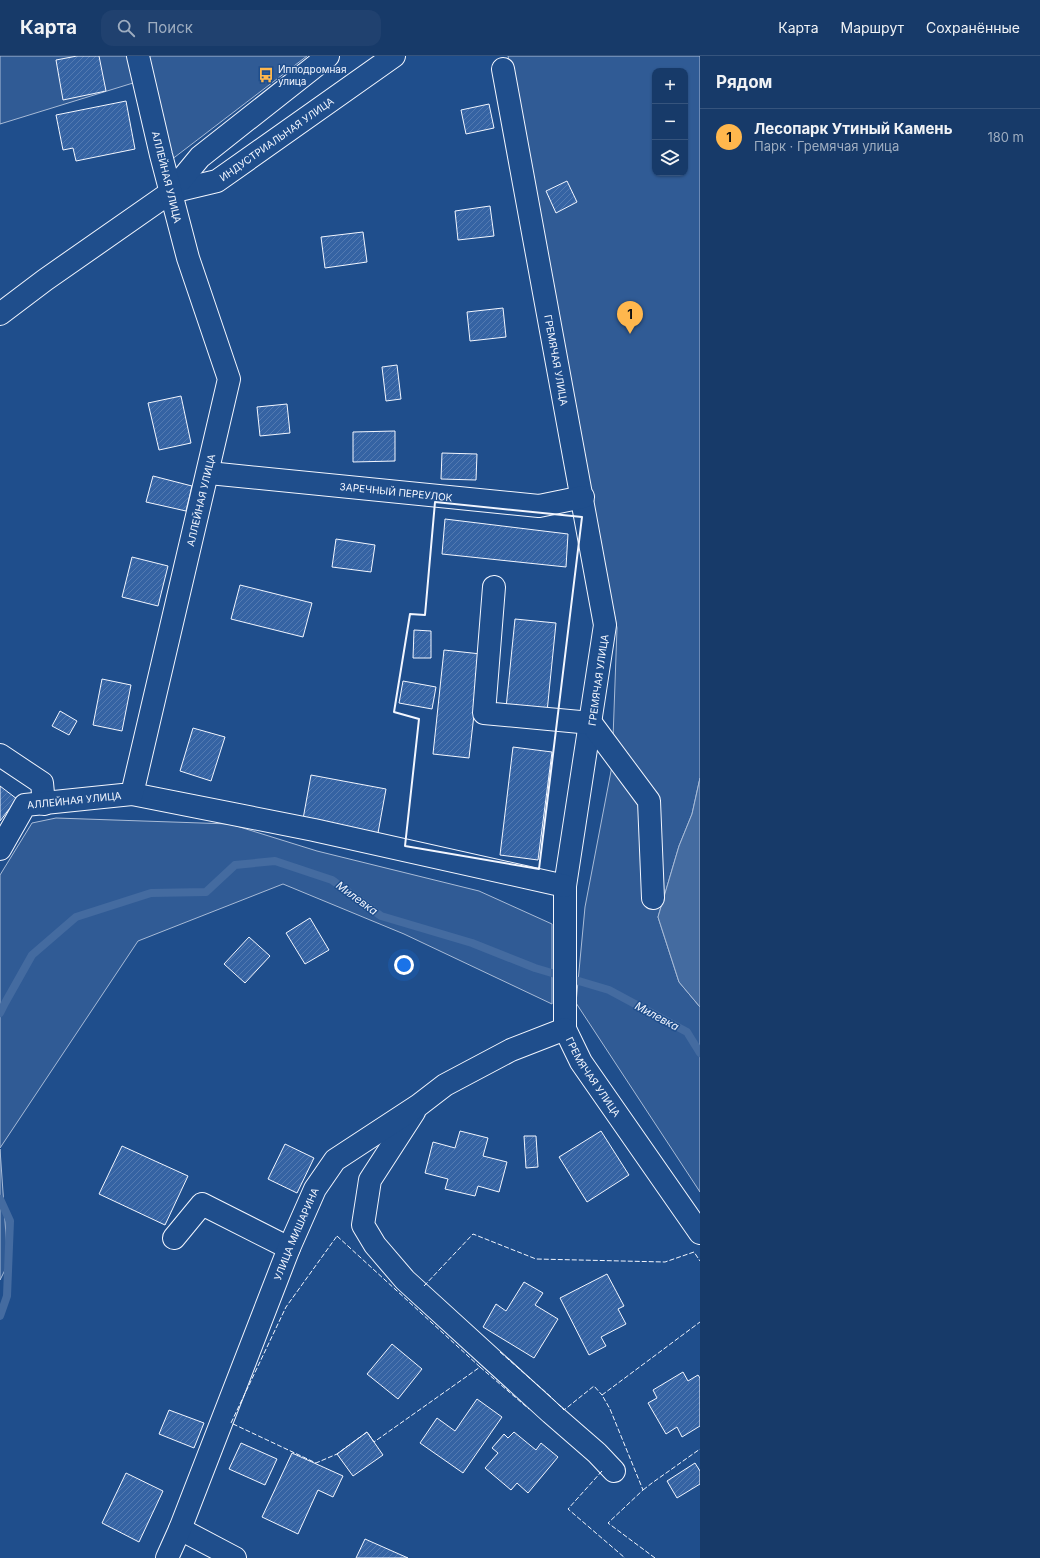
<!DOCTYPE html>
<html lang="ru">
<head>
<meta charset="utf-8">
<style>
  body { margin:0; font-family:Inter,sans-serif; background:#20416f; color:#f1f3f6 }
  .controls { position:absolute; right:12px; top:12px; display:grid; overflow:hidden; border-radius:8px; box-shadow:0 1px 3px #0004 }
  .controls button { width:36px; height:36px; display:grid; place-items:center; padding:0; border:0; border-bottom:1px solid #36547d; background:#173a69; color:#f1f3f6; font:20px sans-serif }
  .you { position:absolute; left:404px; top:909px; width:14px; height:14px; margin:-10px; border:3px solid #fff; border-radius:50%; background:#1a73e8; box-shadow:0 0 0 6px #1a73e833 }
  .badge { display:grid; place-items:center; width:26px; height:26px; border-radius:50%; background:#ffb74d; color:#111; font-size:13px; font-weight:700 }
  .pin { position:absolute; translate:-50% -33px; filter:drop-shadow(0 1px 2px #0008) }
  .pin::after { content:''; position:absolute; top:21px; width:14px; height:12px; background:inherit; clip-path:polygon(0 0,100% 0,50% 100%) }
  .list { margin:0; padding:0; list-style:none }
  h2 { display:flex; justify-content:space-between; align-items:center; height:52px; margin:0; padding:0 16px; font-size:17px }
  h2 small { font-size:13px; font-weight:400; color:#9eadc0 }
  .list li { display:grid; grid-template-columns:26px 1fr auto; gap:12px; align-items:center; box-sizing:border-box; height:56px; padding:0 16px; border-top:1px solid #36547d }
  .list b { display:block; font-size:15px; white-space:nowrap }
  .list p { margin:0; font-size:13px; white-space:nowrap; color:#9eadc0 }
  .list em { font-size:13px; font-style:normal; color:#9eadc0 }
  .icon { flex:none; width:22px; height:22px; fill:none; stroke:currentColor; stroke-width:2; stroke-linecap:round; stroke-linejoin:round }
  .map { position:relative; flex:none; width:700px; height:1502px; overflow:hidden }
  header { display:flex; align-items:center; gap:24px; box-sizing:border-box; height:56px; padding:0 20px; background:#173a69; border-bottom:1px solid #36547d }
  header strong { font-size:19px }
  nav { display:flex; gap:22px; margin-inline-start:auto; font-size:14px }
  .search { width:280px; height:36px; background:#20416f; display:flex; align-items:center; gap:10px; box-sizing:border-box; padding:0 14px; border-radius:12px; color:#9eadc0; font-size:15px }
  main { display:flex }
  aside { flex:1; background:#173a69 }
  .map>svg:first-child { display:block }
  .built { fill:#305b95; stroke:#a8bbd7; fill-rule:evenodd }
  .water { fill:#446ba0; stroke:#a8bbd7 }
  .lines { fill:none; stroke-linecap:round; stroke-linejoin:round }
  .stream { stroke:#446ba0; stroke-width:8 }
  .building { fill:url(#building-hatch); stroke:#f2f6ff }
  .minor-casing { stroke:#f2f6ff; stroke-width:24 }
  .minor { stroke:#1f4e8c; stroke-width:22 }
  .fence { stroke:#f2f6ff; stroke-width:1; stroke-dasharray:5 2; stroke-linecap:butt }
  .wall { stroke:#f2f6ff; stroke-width:2 }
  .labels { text-anchor:middle; stroke-width:3; stroke-linejoin:round; paint-order:stroke }
  .poi-label { font-size:10px; fill:#f2f6ff; stroke:#1f4e8c; text-anchor:start }
  .street-label { font-size:10px; fill:#f2f6ff; stroke:#1f4e8c }
  .water-label { font-size:11px; font-style:italic; fill:#f2f6ff; stroke:#1f4e8c }
</style>
</head>
<body>
<header>
<strong>Карта</strong>
<div class="search"><svg class="icon" aria-label="search" viewBox="0 0 24 24"><circle cx="10" cy="10" r="6"/><path d="M15 15l6 6"/></svg>Поиск</div>
<nav><a>Карта</a><a>Маршрут</a><a>Сохранённые</a></nav>
</header>
<main>
<div class="map">
<svg width="700" height="1502" viewBox="0 0 700 1502">
  <defs>
    <pattern id="building-hatch" width="6" height="6" patternUnits="userSpaceOnUse"><rect width="6" height="6" fill="#3563a3"/><path d="M-1 1l2-2M0 6l6-6M5 7l2-2" fill="none" stroke="#537ab1"/></pattern>
  </defs>
  <rect width="100%" height="100%" fill="#1f4e8c"/>
  <g class="built">
    <path d="M0,0h307l-136,104 -25,-81 -146,45z"/>
    <path d="M508,0h192v722l-8,36 -13,32 -21,71 21,65 21,25v185l-124,-189 9,-96 27,-141 5,-138 -27,-132zM655,15h30v102h-30z"/>
    <path d="M56,762l174,6 87,27 162,40 73,33v80l-148,-70 -121,-50 -145,57 -138,207v-273l32,-52z"/>
    <path d="M0,1093l8,115 -8,16z"/>
  </g>
  <path class="water" d="M700,722v229l-21,-25 -21,-65 21,-71 13,-32z"/>
  <g class="lines">
    <g class="stream">
      <path d="M0,957l5,-10 27,-48 44,-38 75,-24 55,-1 29,-27 40,-4 57,19 49,36 91,27 63,25 74,22 78,42 13,21"/>
      <path d="M0,1143l10,22 -3,75 -7,20"/>
    </g>
  </g>
  <g class="building">
    <path d="M77,0h22l7,35 -43,9 -7,-40z"/>
    <path d="M126,45l9,48 -59,12 -3,-13 -10,2 -7,-35z"/>
    <path d="M489,48l5,24 -28,6 -5,-24z"/>
    <path d="M567,125l10,21 -21,11 -10,-22z"/>
    <path d="M490,150l4,30 -36,4 -3,-29z"/>
    <path d="M363,176l4,30 -42,6 -4,-31z"/>
    <path d="M503,252l3,29 -36,4 -3,-29z"/>
    <path d="M397,309l4,34 -15,2 -4,-34z"/>
    <path d="M181,340l10,47 -32,7 -11,-47z"/>
    <path d="M287,348l3,29 -30,3 -3,-29z"/>
    <path d="M395,375v30l-42,1v-30z"/>
    <path d="M442,397l35,1 -1,26 -35,-1z"/>
    <path d="M153,420l39,10 -6,25 -40,-9z"/>
    <path d="M445,463l123,15 -2,33 -124,-13z"/>
    <path d="M336,483l39,6 -4,27 -39,-5z"/>
    <path d="M132,501l36,9 -10,40 -36,-9z"/>
    <path d="M240,529l72,18 -9,34 -72,-18z"/>
    <path d="M515,563l41,4 -9,89 -41,-4z"/>
    <path d="M414,574l17,1v27h-18z"/>
    <path d="M444,594l37,4 -12,104 -36,-4z"/>
    <path d="M102,623l29,6 -9,46 -29,-6z"/>
    <path d="M403,625l33,6 -4,22 -33,-6z"/>
    <path d="M60,655l17,10 -8,14 -17,-9z"/>
    <path d="M193,672l32,9 -14,44 -31,-10z"/>
    <path d="M513,691l39,5 -14,108 -38,-5z"/>
    <path d="M311,719l75,14 -8,44 -75,-14z"/>
    <path d="M0,730l17,13 -17,22z"/>
    <path d="M310,862l19,32 -24,14 -19,-31z"/>
    <path d="M249,881l21,19 -25,27 -21,-19z"/>
    <path d="M460,1075l28,7 -5,18 24,6 -8,30 -21,-6 -3,10 -30,-7 3,-10 -23,-6 8,-31 22,6z"/>
    <path d="M601,1075l28,44 -42,27 -28,-45z"/>
    <path d="M524,1080h12l2,31 -12,1z"/>
    <path d="M285,1088l29,14 -17,35 -29,-14z"/>
    <path d="M122,1090l66,30 -23,49 -66,-31z"/>
    <path d="M607,1218l17,32 -6,3 8,15 -25,13 5,9 -17,9 -29,-57z"/>
    <path d="M524,1226l19,11 -8,12 23,14 -24,39 -51,-31 13,-23 10,7z"/>
    <path d="M392,1288l30,25 -24,30 -31,-25z"/>
    <path d="M683,1316l5,9 10,-6 2,3v48l-18,11 -5,-10 -11,7 -18,-31 9,-5 -4,-8z"/>
    <path d="M477,1343l25,18 -39,56 -43,-30 17,-25 18,13z"/>
    <path d="M169,1354l35,13 -10,25 -35,-14z"/>
    <path d="M367,1376l16,23 -30,21 -16,-22z"/>
    <path d="M514,1376l22,18 5,-7 17,14 -30,36 -11,-10 -6,7 -26,-22 13,-15 -6,-5 12,-14 4,4z"/>
    <path d="M241,1387l36,16 -12,26 -36,-16z"/>
    <path d="M292,1397l51,23 -10,21 -15,-7 -20,44 -36,-17z"/>
    <path d="M695,1407l5,8v13l-23,14 -10,-17z"/>
    <path d="M126,1417l37,18 -24,51 -37,-19z"/>
    <path d="M365,1483l43,19h-52z"/>
  </g>
  <g class="lines">
    <g class="minor-casing">
      <g id="minor">
        <path id="s1" d="M503,13l102,556 -40,261v143l16,33 119,171"/>
        <path id="s2" d="M171,136l46,-11 177,-125"/>
        <path d="M0,258l45,-34 126,-88 29,-35 128,-101"/>
        <path id="s3" d="M209,417l330,33 44,-9"/>
        <path d="M494,531l-10,126 107,10 58,78 4,97"/>
        <path d="M0,699l42,28 2,21"/>
        <path d="M132,738l182,36 251,56"/>
        <path id="s4" d="M0,793l25,-44 107,-11 97,-415 -41,-121 -27,-103 -23,-99"/>
        <path d="M414,1056l-44,68 -7,45 12,20 30,35 146,133 46,40 17,18"/>
        <path d="M174,1182l28,-34 87,44"/>
        <path d="M180,1473l55,29"/>
        <path id="s5" d="M167,1502l13,-29 109,-281 26,-59 20,-29 84,-55 26,-20 66,-35 54,-21"/>
      </g>
    </g>
    <use href="#minor" class="minor"/>
    <g class="fence">
      <path d="M337,1180l143,131 -106,75 -7,-10 -30,22 -21,9 -85,-40 55,-116z"/>
      <path d="M424,1230l49,-52 63,25 129,3 29,-10 6,9"/>
      <path d="M500,1296l50,44 14,14 30,-24 8,9"/>
      <path d="M480,1311l49,42"/>
      <path d="M602,1415l-34,38 57,49"/>
      <path d="M643,1434l9,-7 48,-34"/>
      <path d="M655,1502l-47,-35 35,-33 -33,-81 -8,-14 98,-73"/>
    </g>
    <path class="wall" d="M435,446l147,15 -43,352 -134,-23 14,-127 -25,-7 16,-98 15,1z"/>
  </g>
  <defs>
    <g id="bus-bare" transform="scale(1.2)"><path d="M-5-6H5V4H4V6H2V4H-2V6H-4V4H-5ZM-3.5-4V0h7V-4ZM-3.5 1.2v1.5H-2V1.2ZM2 1.2v1.5H3.5V1.2Z" fill="#ffb74d" stroke="#1f4e8c" stroke-width="2.5" paint-order="stroke"/></g>
  </defs>
  <g fill-rule="evenodd">
    <use href="#bus-bare" x="266" y="19"/>
  </g>
  <g class="labels">
    <g class="poi-label">
      <text x="278" y="17">Ипподромная<tspan x="278" dy="12">улица</tspan></text>
    </g>
    <g class="street-label">
      <text dy="4" stroke="none"><textPath href="#s2" startOffset="120">ИНДУСТРИАЛЬНАЯ УЛИЦА</textPath></text>
      <text transform="translate(167 121) rotate(76)" y="4">АЛЛЕЙНАЯ УЛИЦА</text>
      <text dy="4" stroke="none"><textPath href="#s1" startOffset="296">ГРЕМЯЧАЯ УЛИЦА</textPath></text>
      <text dy="4" stroke="none"><textPath href="#s3" startOffset="188">ЗАРЕЧНЫЙ ПЕРЕУЛОК</textPath></text>
      <text dy="4" stroke="none"><textPath href="#s4" startOffset="460">АЛЛЕЙНАЯ УЛИЦА</textPath></text>
      <text transform="translate(598 624) rotate(-82)" y="4">ГРЕМЯЧАЯ УЛИЦА</text>
      <text dy="4" stroke="none"><textPath href="#s4" startOffset="100">АЛЛЕЙНАЯ УЛИЦА</textPath></text>
      <text dy="4" stroke="none"><textPath href="#s1" startOffset="1028">ГРЕМЯЧАЯ УЛИЦА</textPath></text>
      <text dy="4" stroke="none"><textPath href="#s5" startOffset="349">УЛИЦА МИШАРИНА</textPath></text>
    </g>
    <g class="water-label">
      <text transform="translate(357 842) rotate(36)" y="4">Милевка</text>
      <text transform="translate(657 960) rotate(28)" y="4">Милевка</text>
    </g>
  </g>
</svg>
<div class="controls">
<button>+</button>
<button>−</button>
<button><svg class="icon" aria-label="layers" viewBox="0 0 24 24"><path d="M12 4l9 5-9 5-9-5zM3 14l9 5 9-5"/></svg></button>
</div>
<div class="you"></div>
<div class="pin badge" style="left:630px;top:278px">1</div>
</div>
<aside>
<h2>Рядом<small></small></h2>
<ul class="list">
<li><span class="badge">1</span><div><b>Лесопарк Утиный Камень</b><p>Парк · Гремячая улица</p></div><em>180 m</em></li>
</ul>
</aside>
</main>
</body>
</html>
